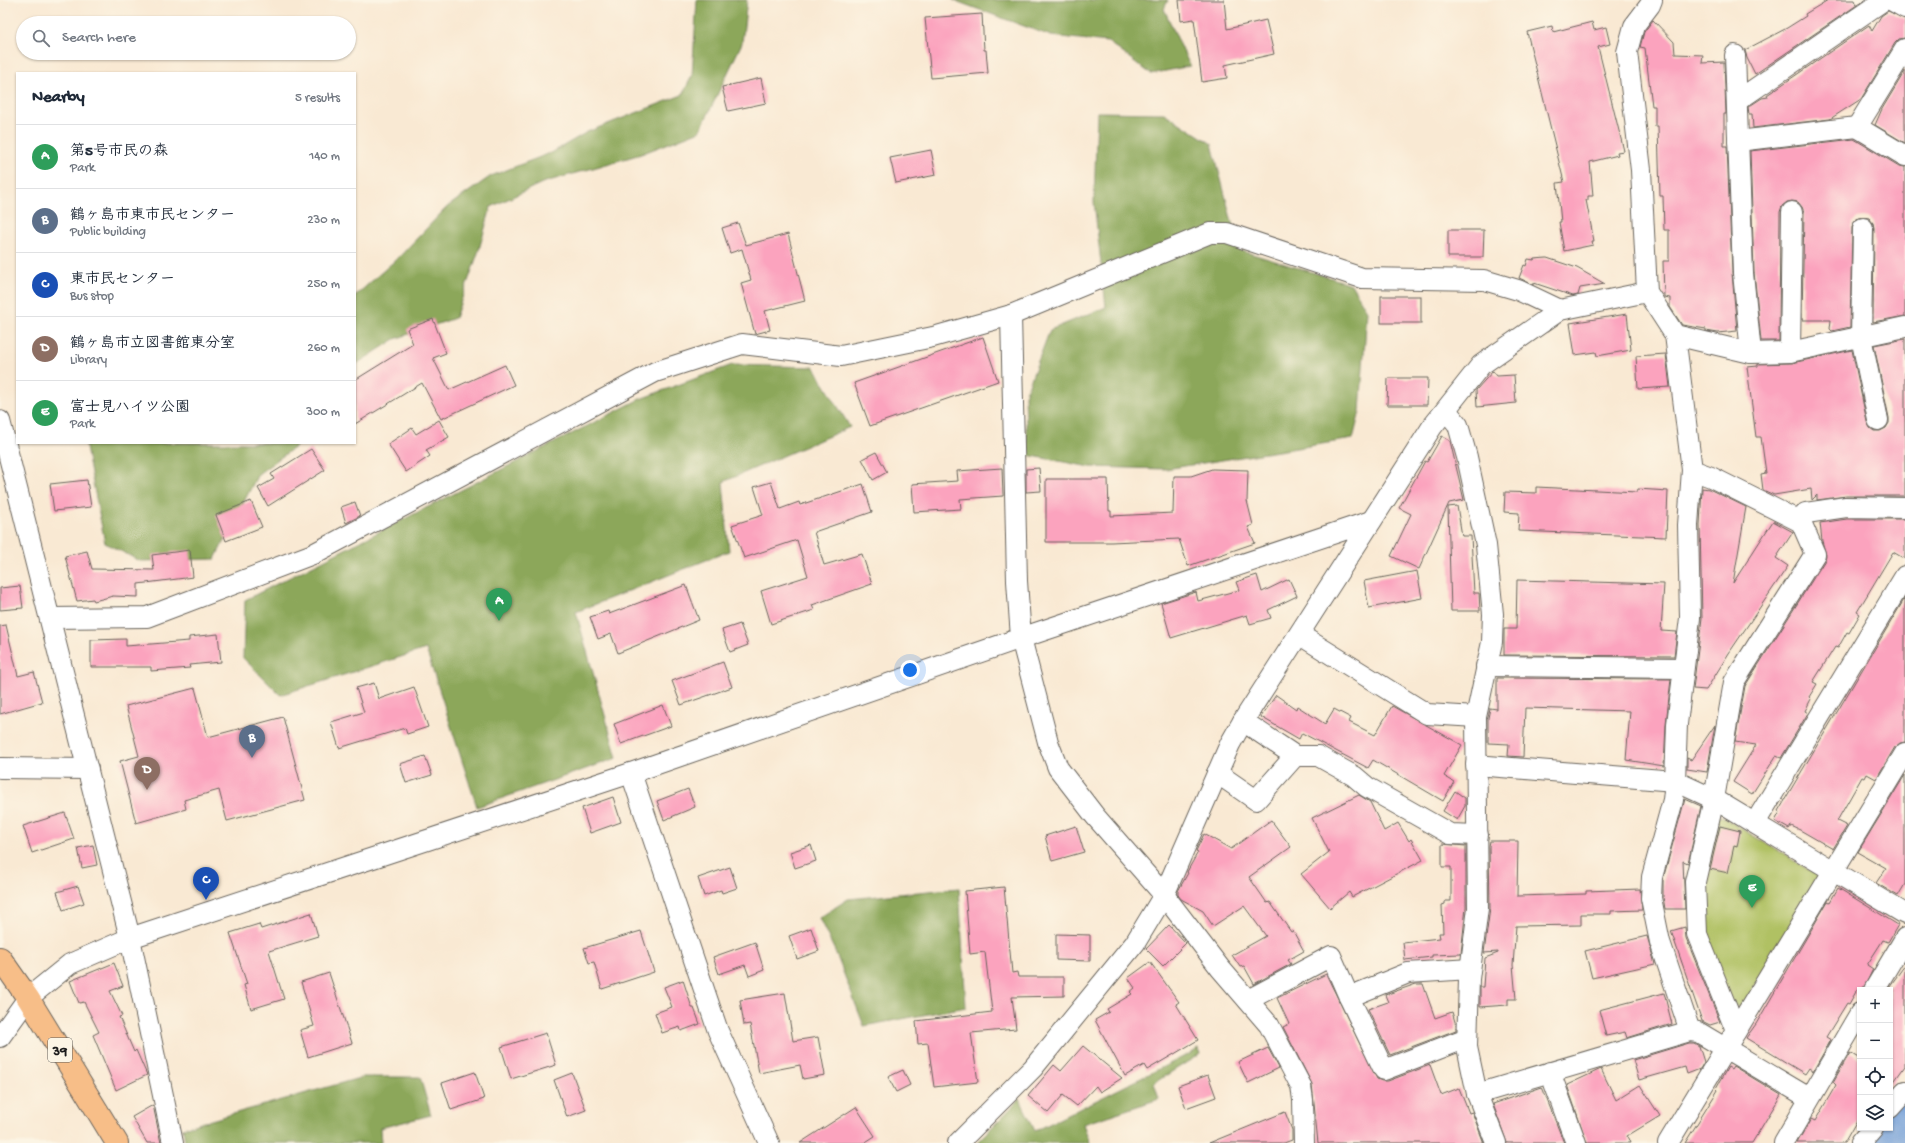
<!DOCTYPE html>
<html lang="en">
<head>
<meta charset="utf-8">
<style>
  body { margin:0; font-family:"Gochi Hand","Klee One",sans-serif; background:#f6f6f7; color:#1f2937 }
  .controls { position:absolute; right:12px; bottom:12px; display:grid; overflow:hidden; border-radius:0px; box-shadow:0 1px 3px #0004 }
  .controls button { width:36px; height:36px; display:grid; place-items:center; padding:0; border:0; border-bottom:1px solid #e0e1e3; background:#fff; color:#1f2937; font:20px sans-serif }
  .you { position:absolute; left:910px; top:670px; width:14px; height:14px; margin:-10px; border:3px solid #fff; border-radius:50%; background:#1a73e8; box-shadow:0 0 0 6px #1a73e833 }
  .badge { display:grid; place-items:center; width:26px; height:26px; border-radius:50%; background:#c8321e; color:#fff; font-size:13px; font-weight:700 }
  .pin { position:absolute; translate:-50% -33px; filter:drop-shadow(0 1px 2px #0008) }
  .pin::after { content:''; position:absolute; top:21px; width:14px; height:12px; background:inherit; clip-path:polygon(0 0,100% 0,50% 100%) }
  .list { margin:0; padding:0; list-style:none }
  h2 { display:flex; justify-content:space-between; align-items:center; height:52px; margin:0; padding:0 16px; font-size:17px }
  h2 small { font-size:13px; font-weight:400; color:#747a83 }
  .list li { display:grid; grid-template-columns:26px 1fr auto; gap:12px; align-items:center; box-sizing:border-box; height:64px; padding:0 16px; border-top:1px solid #e0e1e3 }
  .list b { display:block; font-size:15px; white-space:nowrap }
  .list p { margin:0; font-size:13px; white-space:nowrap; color:#747a83 }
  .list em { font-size:13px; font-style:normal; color:#747a83 }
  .icon { flex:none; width:22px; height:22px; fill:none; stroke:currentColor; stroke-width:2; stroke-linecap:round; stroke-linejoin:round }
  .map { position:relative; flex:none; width:1905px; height:1143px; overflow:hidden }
  .search { position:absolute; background:#fff; box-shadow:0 1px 3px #0004; left:16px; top:16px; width:340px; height:44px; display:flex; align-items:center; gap:10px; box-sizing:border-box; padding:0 14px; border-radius:22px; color:#747a83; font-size:15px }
  .panel { position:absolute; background:#fff; box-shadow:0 1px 3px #0004; left:16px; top:72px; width:340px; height:372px; border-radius:0px }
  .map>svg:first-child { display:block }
  .green { fill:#b0c164; stroke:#666e40 }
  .forest { fill:#8ca75a; stroke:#54623b }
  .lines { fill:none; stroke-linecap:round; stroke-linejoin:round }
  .river { stroke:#719ed9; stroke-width:35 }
  .building { fill:#fba3be }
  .minor-casing { stroke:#69645c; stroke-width:22 }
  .major-casing { stroke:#69645c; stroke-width:24 }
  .minor { stroke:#fff; stroke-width:20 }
  .major { stroke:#f7be88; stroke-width:22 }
  .labels { text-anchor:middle; stroke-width:3; stroke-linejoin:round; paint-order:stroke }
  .shield { fill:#fcf5e5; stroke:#5f5d58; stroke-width:1 }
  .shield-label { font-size:14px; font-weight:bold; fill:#1c1c1c }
</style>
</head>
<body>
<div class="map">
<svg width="1905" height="1143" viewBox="0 0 1905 1143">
  <rect width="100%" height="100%" fill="#fcf5e5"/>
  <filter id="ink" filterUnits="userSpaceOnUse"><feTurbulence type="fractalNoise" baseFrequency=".025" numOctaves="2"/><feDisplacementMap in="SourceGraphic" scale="8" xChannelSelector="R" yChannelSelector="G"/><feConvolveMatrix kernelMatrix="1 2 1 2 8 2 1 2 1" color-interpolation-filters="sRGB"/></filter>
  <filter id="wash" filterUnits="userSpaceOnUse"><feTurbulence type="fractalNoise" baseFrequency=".012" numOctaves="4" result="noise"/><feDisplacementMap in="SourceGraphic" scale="16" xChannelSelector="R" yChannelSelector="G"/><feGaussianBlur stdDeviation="0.9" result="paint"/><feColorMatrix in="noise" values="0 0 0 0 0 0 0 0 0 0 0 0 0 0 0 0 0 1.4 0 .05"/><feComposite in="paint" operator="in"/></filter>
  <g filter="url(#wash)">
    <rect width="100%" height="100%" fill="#f9e9d3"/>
    <path class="green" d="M1721,816l101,62 -81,130 -8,-2 -31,-72 -3,-52 15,-63z"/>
    <g class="forest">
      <path d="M697,0h50l-5,43 -42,88 -59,23 -99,29 -51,24 -13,46 -23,65 -60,21 -40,26v-69l46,-41 46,-48 44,-31 62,-24 34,-20 95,-37 10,-19z"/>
      <path d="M953,0h215l-4,9 26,57 -39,8 -43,-32 -57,-6z"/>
      <path d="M1097,112l67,1 48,31 27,106 112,34 16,27 -7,100 -7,28 -187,30 -76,-2 -63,-12 -2,-60 25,-65 56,-23 -12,-105z"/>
      <path d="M732,365l82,2 36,60 -127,55 6,69 -153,61 41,146 -140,49 -51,-158 -146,46 -37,-37 2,-58 395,-201z"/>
      <path d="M85,443h229l-15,1 -41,30 -43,85 -75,2 -35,-18z"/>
      <path d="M959,888l7,119 -102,19 -29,-75 -16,-33 29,-19z"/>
      <path d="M1199,1049l1,5 -46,29 5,16 -76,25 7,19h-114l44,-44 15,32z"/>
      <path d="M363,1077h57l11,38 -51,13 1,15h-196l-2,-15z"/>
    </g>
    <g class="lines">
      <path class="river" d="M1884,1143l21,-24"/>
    </g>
    <g id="blocks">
      <g class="building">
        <path d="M1179,0h45l3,29 39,-9 8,34 -49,11 2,13 -25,4 -8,-63 -13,2z"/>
        <path d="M1828,0h27l2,5 -102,69 -8,-16 -2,-8 42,-22 19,-12 -1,-2z"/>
        <path d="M1888,11l17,8v19l-6,1 -4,4 -34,56 -31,20 -77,9 -1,-14h-3l-1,-7 14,-9 6,-1 -1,-2 102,-70 3,6 9,-15z"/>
        <path d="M982,14l2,36h2l2,23 -57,5 -6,-60z"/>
        <path d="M1653,20l21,22 1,12 28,1 -1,8 22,-1 2,52h-2v32h3l5,127 5,58 -19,2 -12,-2v-2l-24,-4 -12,-18v-9l-6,-1 -1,-36h6v-31h-5l-1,-34h-3l-2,-70h-3v-20h-3l-7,-58 -5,-1 4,-15z"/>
        <path d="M1592,22l2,8 12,-3 4,17 -12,3 26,104 -7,1 1,3 -28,7 3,34h-5v4h-2l8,41h-2l1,4 -29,6 -5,-29h2l-4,-39 7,-1 -37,-150 25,-6 1,6z"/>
        <path d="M1905,71v72l-30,-18 7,-16z"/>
        <path d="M761,78l5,25 -38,8 -6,-24z"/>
        <path d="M1854,139l45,27 6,1v149l-32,6 1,-94 -1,-5 -4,-5 -6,-1 -5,1 -5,4 -1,6 -2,99 -18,4 -2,-2 1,-9h-29l2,-108 -2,-5 -4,-5 -6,-1 -5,1 -5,4 -2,6 -1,129h-18l-7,-69 -4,-121z"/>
        <path d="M931,150l5,25 -40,8 -6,-25z"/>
        <path d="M738,223l8,22 42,-11 17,67 -40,10 5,19 -15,4 -14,-51 10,-3 -9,-31 -12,4 -8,-25z"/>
        <path d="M1448,230h36l-1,27h-35z"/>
        <path d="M1547,258l30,10 28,16 -25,4 -2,7 -5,1 -39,-13v2l-15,-7 5,-13 2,1 2,-7 6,1v-1z"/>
        <rect x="1381" y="296" width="40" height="27"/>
        <path d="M1627,314l4,36 -34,6 -1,-4 -21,3 -5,-32z"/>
        <path d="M433,319l13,34 -13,5 16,32 56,-25 9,20 -73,34 -19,-36 -67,41v-44l58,-36 -6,-15z"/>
        <path d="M983,337l15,44 -128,45 -16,-43z"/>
        <path d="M1905,339v157h-59l-29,4v-5l-5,5 -1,-11 -37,6 -11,-5 -2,-16 5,-1 -5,-36h-5l-9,-70 11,-1v-2l34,-1 60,-13 15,72 3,6 4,3h6l6,-3 3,-5v-5l-15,-73z"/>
        <path d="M1666,354l4,33 -32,2 -2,-33z"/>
        <path d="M1493,371l4,5 17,-1 2,28 -39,4 -1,-17z"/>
        <path d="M1388,378h40l-1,27h-40z"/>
        <path d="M439,420l10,17 -23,13 4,6 -24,16 -18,-28 24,-16 4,6z"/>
        <path d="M1442,436l8,5 14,59 -15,3 -30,66 -28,-13 20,-42 -12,-6 26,-47 2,1z"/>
        <path d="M311,449l14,21 -57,36 -10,-18 16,-9 -3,-5z"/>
        <path d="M876,452l11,20 -14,8 -11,-21z"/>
        <path d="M1002,468l1,28 -43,3 1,10 -47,3 -2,-28 46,-3 -1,-10z"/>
        <path d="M1039,468l2,23 -15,1v-23z"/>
        <path d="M1212,469l36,1 -1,31 6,24 -5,2 7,16 -67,23 -9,-27 -68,3h-65v-63h62l1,32h2v5l62,-3 1,-37h17z"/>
        <path d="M87,480l4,27 -37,4 -4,-27z"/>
        <path d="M771,482l9,27 19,-7 1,3 63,-21 9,28 -58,20 10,33 38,-11 10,30 -60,21 2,5 -43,14 -10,-33 47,-15 -11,-36 -53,18 -12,-33 31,-10 -9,-28z"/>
        <path d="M1536,487l101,5 1,-3 30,2 -2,46 -148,-6 1,-18 -15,-1 1,-20 31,1z"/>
        <path d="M1702,488l7,1 37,18 -13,76 40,-62 20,11 -17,26 12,8 -59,87 -23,37 -13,-1 9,-71 -2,-93z"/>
        <path d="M251,501l11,26 -36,14 -10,-26z"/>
        <path d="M355,502l5,14 -14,7 -5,-16z"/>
        <path d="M1457,506l5,30h9l3,57h5l1,18h-29l-3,-104z"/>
        <path d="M1847,519h58v40l-12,-7 -36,60 3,2 -11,19 -2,-1 -9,16 -3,-1 -22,35 4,2 -8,13 2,2 -6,12 3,2 -27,45 -5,-2 -24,38 -19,-12 23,-37 -21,-3 10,-56 80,-126 1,-5 -4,-14 -2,-18z"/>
        <path d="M190,550l3,27 -55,7v13l-25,-1 -19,5 -1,-2 -16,2 -12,-45 22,-5 5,18 62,1 -2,-15z"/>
        <path d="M1417,571l5,27 -53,10 -5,-27z"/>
        <path d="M1257,575l5,17 27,-13 8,17 -29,14 3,8 -21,6 -3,-9 -76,23 -10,-35 35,-11 2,9 41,-11 -3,-8z"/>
        <path d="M1517,580l147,4 -3,47 16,1 -3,24 -170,-1v-26h12z"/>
        <path d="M686,585l13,35 -81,33 -7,-19 -13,5 -8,-22 18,-6 1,3z"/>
        <path d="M20,586l3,22 -23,2v-22z"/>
        <path d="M1905,598v144l-5,1 -5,4 -19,32 -9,-5 -2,4 -3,-1 -25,44 10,5 -14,23 -33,-19 -9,-4 -2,3 -14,-8 5,-9 -2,-1z"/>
        <path d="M740,624l8,21 -18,7 -8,-22z"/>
        <path d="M6,625l12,51 16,-4 8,30 -42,12v-88z"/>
        <path d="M218,634l3,28 -32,3 1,3 -39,3v-4h-60v-27l35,-1v7l63,-5v-4z"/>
        <path d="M723,662l9,25 -51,18 -9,-24z"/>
        <path d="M1497,678l174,1 -5,45 -2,42 -38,-6 4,-49 -105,-3 -2,49 -15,-1 1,-12 -21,-1v-25l2,-10 7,1z"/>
        <path d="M374,683l5,16 35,-12 14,40 -21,7 -2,-6 -66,20 -8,-26 33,-10 -8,-24z"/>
        <path d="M195,688l13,49 75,-20 22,83 -78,21 -8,-31 -35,10 2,9 -50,14 -16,-62 19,-5 -13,-50z"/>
        <path d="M1276,695l20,14 1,-3 28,18 9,-15 17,9 -2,4 26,13 17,-29 70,39 -18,31 10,6 -11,19 -70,-41 -5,8 -66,-35 -3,6 -38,-22z"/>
        <path d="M663,705l8,21 -50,18 -7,-20z"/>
        <path d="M1715,725l-8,47 -20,-3v-11l4,2z"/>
        <path d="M425,756l7,19 -26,8 -6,-19z"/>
        <path d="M1905,775v109l-7,12 -22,-13 10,-15 -28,-16z"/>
        <path d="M688,789l7,18 -31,13 -7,-19z"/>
        <path d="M1455,791l10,7v8l-8,14 -14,-9z"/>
        <path d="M1359,795l11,7 14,29 14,-8 11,18 2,-2 12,21 -71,37 -3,-5 -19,16 -29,-34 28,-22 -17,-34z"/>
        <path d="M613,797l8,25 -31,11 -8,-25z"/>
        <path d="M1685,799l16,7 -13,57 -5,-2 2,48h-20l-2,-12v-18z"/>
        <path d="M65,813l9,26 -42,14 -9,-27z"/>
        <path d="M1271,820l20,27 -42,30 18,26 3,-1 21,30 2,-1 11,20 -16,9 3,4 -37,20 -10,-18 -4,1 -8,-12 34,-19 -22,-30 -31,20 -10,-15 -22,-12 -3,-4v-4l10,-18 -1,-1 11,-20 -2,-1 8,-17 27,15z"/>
        <path d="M1076,826l8,26 -32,9 -7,-25z"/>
        <path d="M1720,826l20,5 -3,16 -3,-1 -6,27 -18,-4z"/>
        <path d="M1490,841h28l-1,55 69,-2v-3l54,-2 2,21 -31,1v3h-30v11l-65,1 -3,39 3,34h-8v6l-28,2v-20h3l2,-29 13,-5v-1l-14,1 6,-45 -1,-62z"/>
        <path d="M1442,844l24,2v61l-5,47 -29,1v2l-27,3 -2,-18 37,-4 -1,-5h4l-1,-28 3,-1v-3h6v-34h-9z"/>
        <path d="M93,845l4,20 -15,3 -4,-20z"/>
        <path d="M811,845l5,16 -21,7 -5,-16z"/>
        <path d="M730,867l7,21 -15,5 -1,-3 -17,6 -6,-18z"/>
        <path d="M78,886l6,17 -21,7 -6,-18z"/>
        <path d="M1004,887l8,86 5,-1 1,5h46v19l-52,1 4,32 -45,4 7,49 -44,5 -6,-44 -10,1 -2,-23 76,-9 -7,-60 -15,2 -5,-63z"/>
        <path d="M1838,888l60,37 -10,17 -5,-2 -16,25 6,4 -10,21h-6l-8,14 -2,-1 -21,34 5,3 -18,31 -4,-3 -4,6 -59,-36 10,-14 72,-123 2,1z"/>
        <path d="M311,913l7,23 -49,15 15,48 -33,10 -7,-24 3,-1 -17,-51 29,-9 2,5z"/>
        <path d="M1169,925l17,18 -23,23 -17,-17z"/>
        <path d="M1685,927l1,11 34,84 -10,3 -8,-4 -31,-90z"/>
        <path d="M811,928l8,23 -22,8 -8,-23z"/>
        <path d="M641,931l13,41 -52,17 -8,-27 -5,1 -5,-15z"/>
        <path d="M1056,934l34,1v26l-34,-1z"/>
        <path d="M1647,936l8,28 -63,14 -7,-27z"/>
        <path d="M755,942l9,28 -15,6 -4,-11 -26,9 -6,-17z"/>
        <path d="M1150,962l29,40 -3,2 22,36 -51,30 -3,-5 -19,11 -30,-56 14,-8 -2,-3 25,-15 -2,-2 5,-4 -7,-10z"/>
        <path d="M114,963l9,23 -13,5 12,25 -3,1 15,35 2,-2 11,25 -31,15 -23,-55 6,-3 -15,-30 -5,1 -9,-22z"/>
        <path d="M1905,965v101l-15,21v-97h-3z"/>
        <path d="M329,973l23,70 -44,14 -8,-27 14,-4 -13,-44z"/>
        <path d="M1326,974l51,105 5,2h6l42,-16 11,30 18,-7 10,25 3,-1 12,31h-166l-6,-59 -29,-57 6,-3 -12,-26z"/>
        <path d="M683,980l9,28h2l6,16 -19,7 -1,-4 -18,6 -7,-20 17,-6 -8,-20z"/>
        <path d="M1416,984h7l12,34 17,-6 4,13v5l-66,25 -22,-46 20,-7 -3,-7z"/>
        <path d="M785,993l8,48 25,-4 7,38 -22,4 -3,-14 -41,8 -9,-49 -6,1 -4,-25z"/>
        <path d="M1664,993l8,31 -45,14 -2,-6 -19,4 -7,-26z"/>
        <path d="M546,1033l10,32 -45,14 -10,-32z"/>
        <path d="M1689,1043h5l5,3 5,16 -4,7 -13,5 -2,-7 -46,13 -6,-20z"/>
        <path d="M1083,1046l39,32 -22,14 -4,-6 -19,20 -14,-11 -15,18 -20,-17 26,-31 7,6z"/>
        <path d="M1268,1048l11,20 -31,15 -10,-21z"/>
        <path d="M1850,1053l10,6v56l-16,28h-47l14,-24 4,2 21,-36 -3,-3z"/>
        <path d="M1733,1066l48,29 -29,48h-67l33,-53 -2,-2 12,-21 3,2z"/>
        <path d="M1601,1069l15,31 24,-15 20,31 -33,20 3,7h-43l-20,-58z"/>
        <path d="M903,1070l7,15 -14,7 -8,-15z"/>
        <path d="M475,1072l9,27 -33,11 -9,-27z"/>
        <path d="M572,1073l14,37 -19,7 -13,-37z"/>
        <path d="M1208,1075l8,22 -30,11 -8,-22z"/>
        <path d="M1542,1087l22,56h-57l-14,-39z"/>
        <path d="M153,1105l8,38h-14l-15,-26z"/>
        <path d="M856,1107l19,29 -11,7h-64z"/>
        <path d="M1285,1112l7,18v10l-8,3h-75z"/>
      </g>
    </g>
  </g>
  <g filter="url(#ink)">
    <use href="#blocks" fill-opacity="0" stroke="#69645c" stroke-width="1"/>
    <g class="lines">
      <g class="minor-casing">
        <g id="minor">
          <path d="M1652,0l-2,5 -16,21 -7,26 14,118 6,122 28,43 76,18 39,-1 115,-25"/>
          <path d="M1891,0l14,8"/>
          <path d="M1905,49l-48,78 48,29"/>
          <path d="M1735,55l8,218 8,80"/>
          <path d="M1737,101l147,-101"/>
          <path d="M1738,141l119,-14"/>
          <path d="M1863,228l-2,109 17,83"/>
          <path d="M1011,315l6,266 4,57 27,104 10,26 37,48 69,79 56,73 49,57 32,61 2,14 1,43"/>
          <path d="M1675,335l17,135 19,7 90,45 14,32 -81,128 -20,117 -19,83 2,52 39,97"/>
          <path d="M1790,352l2,-140"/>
          <path d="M1446,410l12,15 9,32 19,88 7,69 -1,28 -16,75 2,191 -9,71 -2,68 10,47 19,49"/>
          <path d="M0,421l130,517 43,205"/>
          <path d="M1801,522l5,-9 40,-6 59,1"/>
          <path d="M50,618l97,-1 166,-63 342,-182 87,-28 99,12 92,-19 78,-22 199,-82h17l135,45 122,2 34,10 42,20"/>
          <path d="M1300,635l127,79 49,3"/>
          <path d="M1486,666l197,2"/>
          <path d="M1243,721l52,35h23l36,20 13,11 83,47 28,1"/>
          <path d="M1476,765l199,16 39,18 191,115"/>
          <path d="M0,768l88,1"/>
          <path d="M631,773l87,258 51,112"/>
          <path d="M1217,773l39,27 39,-44"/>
          <path d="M1755,823l150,-247"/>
          <path d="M1874,990l31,-52"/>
          <path d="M1248,1000l83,-44 18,41"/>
          <path d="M1690,1031l-30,-89 -9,-44 1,-21 21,-77 2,-19 2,-57 13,-106 -2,-93 4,-55"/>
          <path d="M0,1037l28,-39 42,-34 60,-26 501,-165 390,-135 350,-117"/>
          <path d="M1467,1038l-83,32 -35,-73 59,-24 62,-4"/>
          <path d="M1550,1072l26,71"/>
          <path d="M1477,1094l213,-63 8,1 111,66"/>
          <path d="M1890,1108l15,-17"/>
          <path d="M958,1143l75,-75 102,-125 29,-48 66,-151 13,-23 189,-294 49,-62 79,-55 87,-18"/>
          <path d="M1668,1143l237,-390"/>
          <path d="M1784,1143l76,-130"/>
          <path d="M1860,1143l13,-15"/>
        </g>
      </g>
      <g class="major-casing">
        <path id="major" d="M0,958l28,40 89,145"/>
      </g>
      <use href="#minor" class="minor"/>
      <use href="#major" class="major"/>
    </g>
  </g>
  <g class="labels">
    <rect class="shield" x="48" y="1038" width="24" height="24" rx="3"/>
    <g class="shield-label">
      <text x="60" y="1055">39</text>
    </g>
  </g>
</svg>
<div class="controls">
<button>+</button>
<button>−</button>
<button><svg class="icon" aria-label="locate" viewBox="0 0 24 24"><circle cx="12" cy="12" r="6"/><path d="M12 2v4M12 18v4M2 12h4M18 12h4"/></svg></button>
<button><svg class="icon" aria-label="layers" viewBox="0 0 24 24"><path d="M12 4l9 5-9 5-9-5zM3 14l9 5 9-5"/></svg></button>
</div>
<div class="you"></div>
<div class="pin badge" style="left:499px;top:621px;background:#2e9e5b">A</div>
<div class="pin badge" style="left:252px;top:758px;background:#5c6f8a">B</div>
<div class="pin badge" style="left:206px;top:900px;background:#1a4fb4">C</div>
<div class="pin badge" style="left:147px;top:790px;background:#8d6e63">D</div>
<div class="pin badge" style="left:1752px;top:908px;background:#2e9e5b">E</div>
<div class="search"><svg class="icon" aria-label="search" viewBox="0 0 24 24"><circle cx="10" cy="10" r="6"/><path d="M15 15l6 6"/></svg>Search here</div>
<section class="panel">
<h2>Nearby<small>5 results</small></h2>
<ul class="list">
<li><span class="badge" style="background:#2e9e5b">A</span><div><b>第5号市民の森</b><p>Park</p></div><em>140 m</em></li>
<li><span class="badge" style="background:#5c6f8a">B</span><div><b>鶴ヶ島市東市民センター</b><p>Public building</p></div><em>230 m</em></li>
<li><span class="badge" style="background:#1a4fb4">C</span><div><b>東市民センター</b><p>Bus stop</p></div><em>250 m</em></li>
<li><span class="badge" style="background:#8d6e63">D</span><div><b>鶴ヶ島市立図書館東分室</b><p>Library</p></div><em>260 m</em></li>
<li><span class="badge" style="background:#2e9e5b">E</span><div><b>富士見ハイツ公園</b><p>Park</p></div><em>300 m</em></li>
</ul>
</section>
</div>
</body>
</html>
